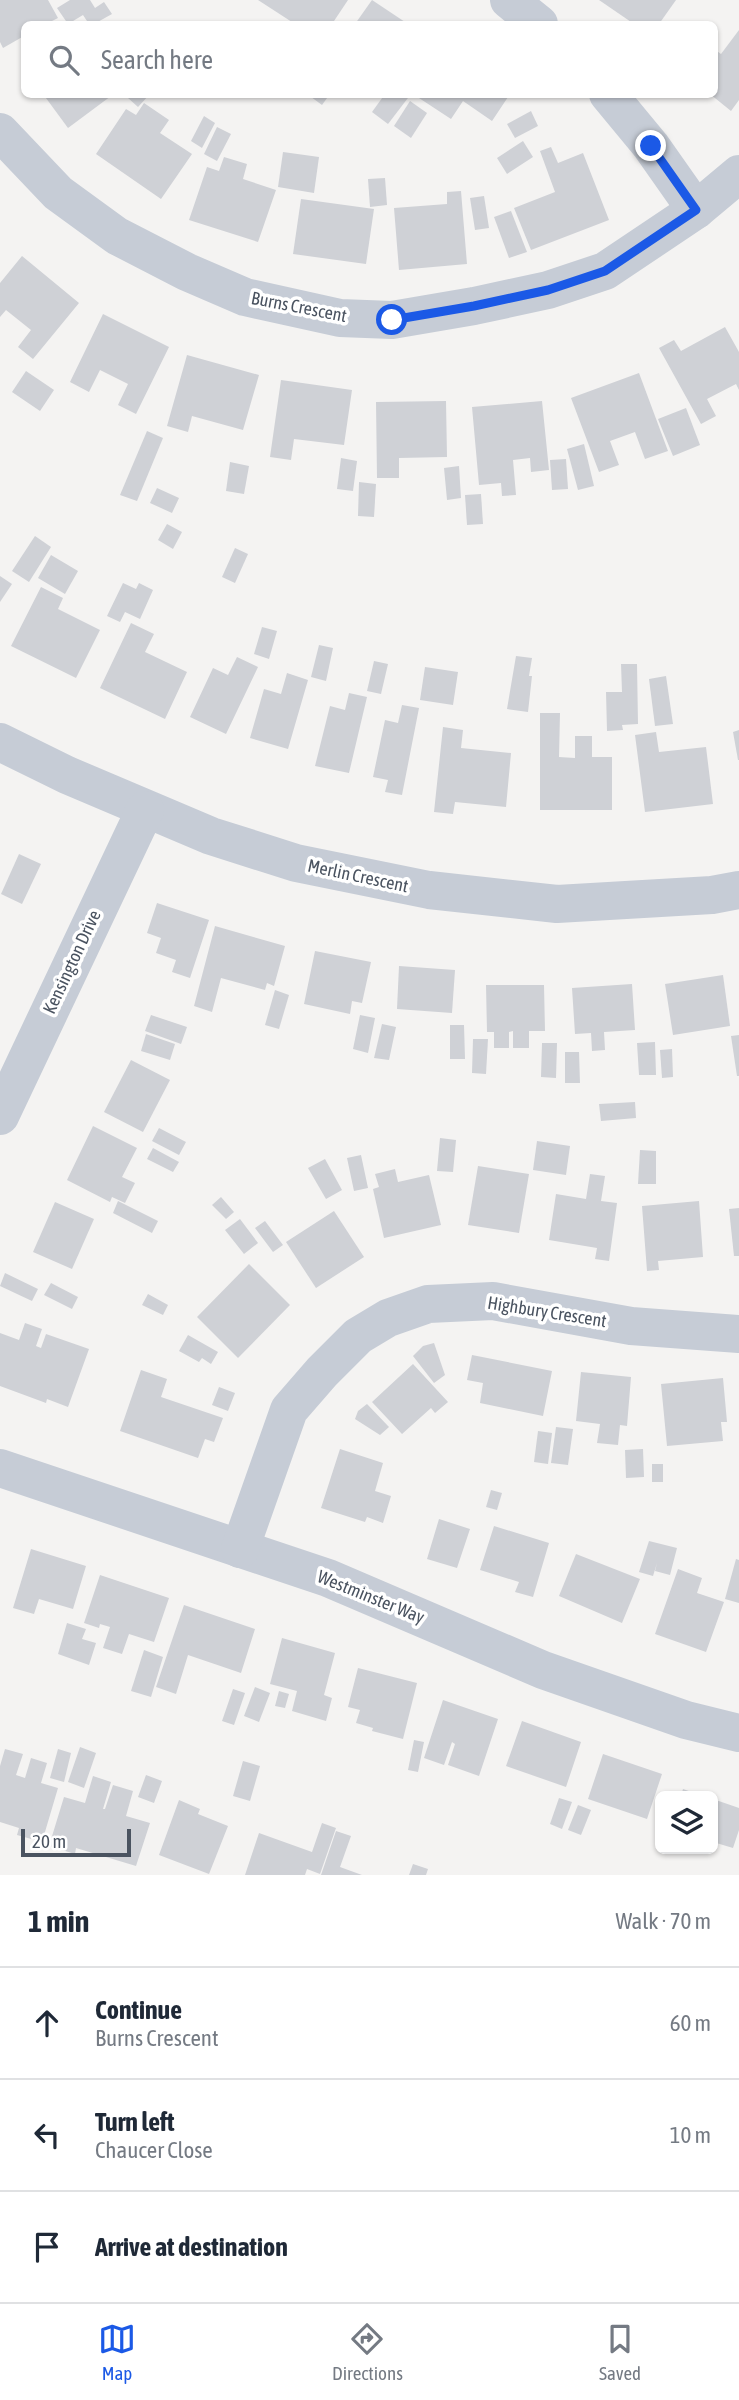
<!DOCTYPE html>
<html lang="en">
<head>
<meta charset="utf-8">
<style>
  body { margin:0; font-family:"Asap Condensed",sans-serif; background:#f6f6f7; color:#1f2937 }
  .controls { position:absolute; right:21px; bottom:21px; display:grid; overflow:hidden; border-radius:10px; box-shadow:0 2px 5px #0004 }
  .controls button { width:63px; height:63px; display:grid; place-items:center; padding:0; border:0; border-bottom:2px solid #e0e1e3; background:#fff; color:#1f2937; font:35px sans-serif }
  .scale { position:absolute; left:21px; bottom:18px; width:110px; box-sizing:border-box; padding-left:7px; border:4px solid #4a5360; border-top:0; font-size:19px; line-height:24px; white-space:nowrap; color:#4a5360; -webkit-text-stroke:5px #fff; paint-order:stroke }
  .stop { position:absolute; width:21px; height:21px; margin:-16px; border:5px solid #1b59e6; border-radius:50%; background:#fff }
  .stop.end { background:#1b59e6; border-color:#fff; box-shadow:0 2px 7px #0008 }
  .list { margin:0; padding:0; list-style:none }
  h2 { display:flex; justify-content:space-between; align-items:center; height:91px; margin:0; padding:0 28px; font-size:30px }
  h2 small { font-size:23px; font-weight:400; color:#747a83 }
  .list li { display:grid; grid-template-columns:46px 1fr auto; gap:21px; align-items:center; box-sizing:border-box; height:112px; padding:0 28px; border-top:2px solid #e0e1e3 }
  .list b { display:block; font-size:26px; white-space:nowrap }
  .list p { margin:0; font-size:23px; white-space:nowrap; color:#747a83 }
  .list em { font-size:23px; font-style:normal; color:#747a83 }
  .icon { flex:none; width:38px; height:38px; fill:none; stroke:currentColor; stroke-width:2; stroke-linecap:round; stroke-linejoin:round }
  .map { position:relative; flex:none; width:739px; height:1875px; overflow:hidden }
  .search { position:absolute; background:#fff; box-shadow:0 2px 5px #0004; left:21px; right:21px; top:21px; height:77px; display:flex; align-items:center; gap:18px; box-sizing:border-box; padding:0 24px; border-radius:10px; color:#747a83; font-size:26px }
  .sheet { height:427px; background:#fff }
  nav { display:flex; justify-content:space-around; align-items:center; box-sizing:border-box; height:98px; border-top:2px solid #e0e1e3; background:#fff; font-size:19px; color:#747a83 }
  nav a { display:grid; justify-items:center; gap:4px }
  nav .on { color:#1b59e6 }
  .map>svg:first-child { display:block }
  .building { fill:#cfd1d6 }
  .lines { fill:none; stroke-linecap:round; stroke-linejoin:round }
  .minor { stroke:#c6ccd6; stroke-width:38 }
  .route { stroke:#1b59e6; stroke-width:9 }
  .labels { text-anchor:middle; stroke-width:7; stroke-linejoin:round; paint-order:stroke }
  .street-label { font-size:18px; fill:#4a5360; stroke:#fff }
</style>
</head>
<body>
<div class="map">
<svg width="739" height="1875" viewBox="0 0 739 1875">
  <rect width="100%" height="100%" fill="#f4f3f2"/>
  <g class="building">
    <path d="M0,0h48l10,18 -12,6h-22v12l-21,12 -3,-6z"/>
    <path d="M70,0h20l5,8 9,-6 8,12 -18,10h-5l-6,-9 -15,9 -11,-16z"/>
    <path d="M258,0h90l-16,24h-37z"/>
    <path d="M372,0l36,24h-53z"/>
    <path d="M599,0h77l-17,24h-25z"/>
    <path d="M739,30v70l-8,11 -21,-17h4v-45l7,5z"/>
    <path d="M43,94h66l2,2 -43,32z"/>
    <path d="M131,94h19l-12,13 -10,-9z"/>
    <path d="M307,94h23l-8,11z"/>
    <path d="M385,94h26l-23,30 -16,-12z"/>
    <path d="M421,94h89l-18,27 -29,-20 -12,18 -32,-21z"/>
    <path d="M410,101l17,12 -16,25 -17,-12z"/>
    <path d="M144,103l25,17 -9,13 32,21 -31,45 -65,-45 30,-45 10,6z"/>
    <path d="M531,111l7,15 -23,12 -8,-14z"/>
    <path d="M204,116l11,7 -13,25 -11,-7z"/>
    <path d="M217,127l14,7 -14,27 -13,-7z"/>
    <path d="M523,141l10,16 -26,17 -10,-16z"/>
    <path d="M551,147l7,16 25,-10 26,67 -78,30 -17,-42 41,-16 -15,-41z"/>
    <path d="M283,152l36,5 -5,36 -36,-6z"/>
    <path d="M224,157l23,7 -4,15 33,11 -18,52 -69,-22 18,-53 12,4z"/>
    <path d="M385,178l2,27 -17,2 -2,-28z"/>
    <path d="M461,191l6,73 -68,6 -5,-62 53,-4v-12z"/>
    <path d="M484,196l5,32 -14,2 -5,-32z"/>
    <path d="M301,199l73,10 -8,55 -73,-10z"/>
    <path d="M511,211l16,41 -18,6 -15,-41z"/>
    <path d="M22,256l57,47 -46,56 -15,-12 13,-17 -25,-20 -6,7v-34z"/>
    <path d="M103,314l66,33 -33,67 -18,-9 10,-21 -28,-14 -11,22 -19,-10z"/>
    <path d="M725,327l14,25v38l-3,-6 -29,15 9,17 -15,8 -42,-76 15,-8 7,11z"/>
    <path d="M187,355l72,20 -16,55 -51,-14 -4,16 -21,-6z"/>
    <path d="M26,371l28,19 -14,21 -28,-19z"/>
    <path d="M639,373l29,78 -23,8 -10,-27 -25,9 9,24 -20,7 -28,-74z"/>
    <path d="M281,380l71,10 -8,55 -50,-6 -3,21 -21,-3z"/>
    <path d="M446,401l1,56 -48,1v20h-22l-1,-76z"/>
    <path d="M542,401l7,69 -18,2 -1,-14 -17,2 3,35 -14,1 -1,-13 -22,2 -7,-78z"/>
    <path d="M686,408l14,37 -27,11 -15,-37z"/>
    <path d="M147,431l16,7 -26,63 -17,-6z"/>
    <path d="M584,444l10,42 -16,4 -11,-41z"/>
    <path d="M341,458l16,3 -4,30 -16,-2z"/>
    <path d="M566,459l2,30 -16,1 -2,-30z"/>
    <path d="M230,462l19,4 -5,28 -18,-3z"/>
    <path d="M459,466l2,32 -14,2 -3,-32z"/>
    <path d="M359,482l17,2 -2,33 -16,-1z"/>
    <path d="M157,488l22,10 -7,15 -22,-10z"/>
    <path d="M481,494l2,30 -16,1 -2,-30z"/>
    <path d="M167,524l15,8 -9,17 -15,-9z"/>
    <path d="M35,536l16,11 -22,35 -17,-11z"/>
    <path d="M235,548l13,6 -13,29 -13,-6z"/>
    <path d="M51,555l27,16 -13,23 -27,-16z"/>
    <path d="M0,576l12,8 -12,18z"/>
    <path d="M123,583l13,6 3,-6 14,7 -13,29 -15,-7 -5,10 -13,-6z"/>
    <path d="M41,587l22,11 -5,11 42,21 -24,48 -65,-32z"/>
    <path d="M131,623l23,11 -9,18 42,20 -22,47 -65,-31z"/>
    <path d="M262,627l15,4 -8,28 -15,-5z"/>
    <path d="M319,645l14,3 -7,33 -15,-4z"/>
    <path d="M516,656l16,2 -3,18h3l-4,36 -21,-3z"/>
    <path d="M237,657l21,10 -32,67 -36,-17 23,-49 15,7z"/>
    <path d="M374,661l14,3 -7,30 -14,-3z"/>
    <path d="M621,664h16l1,60 -16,1 1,5 -16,1 -1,-39h16z"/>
    <path d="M425,667l33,5 -5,33 -33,-5z"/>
    <path d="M287,673l21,7 -20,69 -38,-11 14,-49 17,5z"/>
    <path d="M666,676l7,48 -18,2 -6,-47z"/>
    <path d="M349,693l18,4 -18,76 -34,-7 15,-60 15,4z"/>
    <path d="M402,705l17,3 -17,87 -17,-3 3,-12 -15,-3 12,-57 13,3z"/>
    <path d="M540,713h20l-1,44 16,1v-22h17v21h20v53h-72z"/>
    <path d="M443,727l20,3 -2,18 50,5 -5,54 -51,-5 -2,12 -19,-2z"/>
    <path d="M739,730v30h-1l-5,-28z"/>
    <path d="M656,732l3,20 47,-5 7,57 -68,8 -10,-77z"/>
    <path d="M19,854l22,10 -19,40 -21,-10z"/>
    <path d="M157,903l52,17 -19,58 -18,-6 4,-12 -20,-7 5,-15 -14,-5z"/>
    <path d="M215,926l70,20 -11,40 -7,-3 -2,7 -44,-12 -9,34 -18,-6z"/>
    <path d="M315,951l56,11 -9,41 -10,-2 -2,13 -46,-10z"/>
    <path d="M399,966l56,4 -3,43 -55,-4z"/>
    <path d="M723,975l7,51 -57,9 -8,-51z"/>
    <path d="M632,984l3,46 -31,2 1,18 -13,1 -1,-18 -16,1 -3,-46z"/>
    <path d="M486,985h58l1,46h-16v17h-16v-17l-4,1v16h-15v-16h-7z"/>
    <path d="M275,990l14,5 -10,34 -14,-4z"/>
    <path d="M151,1015l36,12 -6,17 -36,-13z"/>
    <path d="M360,1015l15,3 -7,35 -15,-4z"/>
    <path d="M382,1024l14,3 -7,33 -15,-2z"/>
    <path d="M450,1025h14l1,34h-15z"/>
    <path d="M146,1034l29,10 -5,16 -29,-9z"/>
    <path d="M739,1035v41h-2l-6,-40z"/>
    <path d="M473,1039h15l-2,35 -14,-1z"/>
    <path d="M655,1042l1,33h-17l-2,-32z"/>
    <path d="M542,1043h15l-1,35 -15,-1z"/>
    <path d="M672,1049l1,28 -11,1 -2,-28z"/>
    <path d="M565,1052h14l1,31h-15z"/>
    <path d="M131,1060l39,20 -27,52 -39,-20z"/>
    <path d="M635,1102l1,16 -35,3 -2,-17z"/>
    <path d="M93,1126l44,22 -15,29 13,6 -10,20 -13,-6 -2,5 -43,-22z"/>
    <path d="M159,1128l27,14 -7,13 -27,-14z"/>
    <path d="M440,1138l16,2 -3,32 -16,-1z"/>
    <path d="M537,1141l33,5 -4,29 -33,-5z"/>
    <path d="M153,1148l26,14 -6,10 -26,-13z"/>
    <path d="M640,1150l16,1v33h-18z"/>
    <path d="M361,1155l7,33 -14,3 -7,-33z"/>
    <path d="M325,1159l17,31 -16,9 -18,-31z"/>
    <path d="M478,1166l51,8 -10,59 -51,-8z"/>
    <path d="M395,1169l3,13 31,-7 12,50 -57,13 -11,-49 6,-2 -4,-13z"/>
    <path d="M590,1174l15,2 -4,25 16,2 -8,58 -14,-2 2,-11 -48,-8 7,-46 30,5z"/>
    <path d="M221,1197l13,15 -8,7 -14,-14z"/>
    <path d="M118,1201l40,20 -6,12 -39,-20z"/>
    <path d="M699,1201l4,56 -45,4 1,9 -12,1 -5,-65z"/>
    <path d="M55,1202l39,17 -22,50 -39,-17z"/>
    <path d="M739,1208v48h-5l-5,-47z"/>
    <path d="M334,1211l30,46 -48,31 -30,-46z"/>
    <path d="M240,1219l18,24 -14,11 -19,-24z"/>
    <path d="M265,1221l18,24 -10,7 -18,-24z"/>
    <path d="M249,1264l41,41 -52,53 -41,-41z"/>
    <path d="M5,1273l33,16 -6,12 -32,-15z"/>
    <path d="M51,1283l27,14 -6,12 -28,-14z"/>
    <path d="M148,1294l20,11 -5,10 -21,-10z"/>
    <path d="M25,1323l17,6 -6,17 5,2 5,-14 43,15 -21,58 -21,-8 -1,4 -46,-17v-53l19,7z"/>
    <path d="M188,1335l30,17 -7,12 -9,-6 -3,4 -20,-11z"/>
    <path d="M434,1343l11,32 -11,8 -21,-27 10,-10z"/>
    <path d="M472,1355l80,16 -9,45 -63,-13 3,-20 -16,-3z"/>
    <path d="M413,1364l35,38 -13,11 -4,-5 -29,26 -30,-32z"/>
    <path d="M141,1370l26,9 -6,18 62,21 -9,24 -9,-3 -7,19 -78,-27z"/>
    <path d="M581,1372l50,5 -4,49 -7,-1 -2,20 -21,-2 3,-19 -24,-3z"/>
    <path d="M723,1378l4,44h-6l2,19 -56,5 -6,-62z"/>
    <path d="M219,1387l16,6 -7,18 -16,-6z"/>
    <path d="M367,1404l22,23 -9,8 -25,-16 3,-8z"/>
    <path d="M556,1427l17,2 -5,36 -17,-2z"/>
    <path d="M538,1431l14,2 -4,31 -14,-2z"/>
    <path d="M340,1449l43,14 -8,28 16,5 -8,27 -16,-6 -2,5 -44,-14z"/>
    <path d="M643,1449l1,28 -18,1 -1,-28z"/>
    <rect x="652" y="1464" width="11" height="18"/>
    <path d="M491,1490l11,3 -5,17 -11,-3z"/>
    <path d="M439,1519l31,10 -13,39 -30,-9z"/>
    <path d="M494,1526l55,17 -16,54 -18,-5 4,-10 -39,-12z"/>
    <path d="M649,1541l28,7 -7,27 -15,-4 2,-8 -4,13 -14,-4z"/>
    <path d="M31,1549l55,17 -13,43 -34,-10 -5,15 -21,-6z"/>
    <path d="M576,1554l64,25 -18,44 -63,-27z"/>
    <path d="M736,1559l3,1v43l-14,-4z"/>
    <path d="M678,1569l24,9 -5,15 27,9 -18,50 -51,-18z"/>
    <path d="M100,1575l69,23 -15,44 -25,-8 -7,20 -19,-6 7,-21 -10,-3 -1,4 -15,-5z"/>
    <path d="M184,1605l71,24 -14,44 -53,-18 -12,39 -20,-7z"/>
    <path d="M67,1623l19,6 -4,10 14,4 -7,22 -31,-11z"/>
    <path d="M282,1638l53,15 -11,42 8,3 -6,23 -34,-10 5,-20 -27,-7z"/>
    <path d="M144,1650l19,7 -12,40 -20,-6z"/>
    <path d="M358,1668l59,15 -14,56 -31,-8 1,-3 -17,-5 4,-13 -12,-3z"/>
    <path d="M255,1687l15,6 -11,29 -15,-6z"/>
    <path d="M233,1689l12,4 -11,32 -12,-4z"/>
    <path d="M279,1691l10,3 -4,14 -10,-2z"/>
    <path d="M443,1700l55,19 -19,57 -31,-11 7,-21 -3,-2 -8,23 -20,-7z"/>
    <path d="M522,1721l59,21 -15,45 -60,-21z"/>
    <path d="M414,1740l10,2 -6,30 -10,-2z"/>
    <path d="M80,1747l16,6 -12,35 -16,-6z"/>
    <path d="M5,1749l18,5 -7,21 9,3 6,-20 16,5 -6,20 17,5 -16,54 -25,-7 2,-7 -19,-6v-56z"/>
    <path d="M58,1749l13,4 -7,29 -14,-4z"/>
    <path d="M603,1754l59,20 -15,45 -59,-20z"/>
    <path d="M243,1761l17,5 -10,35 -17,-5z"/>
    <path d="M146,1775l16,6 -8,22 -16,-6z"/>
    <path d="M93,1776l18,6 -8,27h2l8,-24 20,6 -7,25 24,7 -14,43 -60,-18 -1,6 -26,-8 15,-49 21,6z"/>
    <path d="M683,1789l20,7h-22z"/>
    <path d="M559,1798l13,4 -10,27 -12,-5z"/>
    <path d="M713,1799l26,9v22l-6,18 -20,-6z"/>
    <path d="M179,1800l21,9 -2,5 30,12 -19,48 -50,-19z"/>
    <path d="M578,1805l13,5 -10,25 -13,-5z"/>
    <path d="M322,1823l14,5 -16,46 -13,-5 -2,6h-60l14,-42 53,19z"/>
    <path d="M336,1831l15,5 -11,31 22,8h-41z"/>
    <path d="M413,1864l15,5 -2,6h-17z"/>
  </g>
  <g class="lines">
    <g class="minor">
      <path d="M509,0l30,24"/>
      <path d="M608,94l43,52 45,64"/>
      <path d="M0,132l58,61 59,43 70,36 58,25 95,21 52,2 82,-14 74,-16 57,-19 91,-61 43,-36"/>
      <path d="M0,742l67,33 144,61 85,27 133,27 128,14 155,-9 27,-5"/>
      <path d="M0,1116l145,-306"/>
      <path d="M0,1468l328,110 215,92 143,50 53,13"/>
      <path d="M240,1549l49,-139 33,-38 36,-36 30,-18 40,-14 65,-3 138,25 108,8"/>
    </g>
  </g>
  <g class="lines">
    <path class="route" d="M392,320l82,-14 74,-16 57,-19 91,-61 -45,-64"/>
  </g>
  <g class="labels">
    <g class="street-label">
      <text transform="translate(299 307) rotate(11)" y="6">Burns Crescent</text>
      <text transform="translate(358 876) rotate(12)" y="6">Merlin Crescent</text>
      <text transform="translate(72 962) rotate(-65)" y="6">Kensington Drive</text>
      <text transform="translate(547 1312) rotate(9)" y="6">Highbury Crescent</text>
      <text transform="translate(371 1597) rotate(22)" y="6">Westminster Way</text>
    </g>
  </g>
</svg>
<div class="controls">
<button><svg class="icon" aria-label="layers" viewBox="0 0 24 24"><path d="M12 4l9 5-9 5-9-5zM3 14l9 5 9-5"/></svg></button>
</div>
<div class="scale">20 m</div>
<div class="stop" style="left:392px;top:320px"></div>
<div class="stop end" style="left:651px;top:146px"></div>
<div class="search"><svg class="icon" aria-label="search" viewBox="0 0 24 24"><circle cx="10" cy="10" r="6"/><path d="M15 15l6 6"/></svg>Search here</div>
</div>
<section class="sheet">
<h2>1 min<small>Walk · 70 m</small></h2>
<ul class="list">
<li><svg class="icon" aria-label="ahead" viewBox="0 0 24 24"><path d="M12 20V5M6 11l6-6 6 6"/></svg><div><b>Continue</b><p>Burns Crescent</p></div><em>60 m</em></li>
<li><svg class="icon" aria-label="left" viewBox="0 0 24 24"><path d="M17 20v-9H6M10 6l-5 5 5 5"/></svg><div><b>Turn left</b><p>Chaucer Close</p></div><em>10 m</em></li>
<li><svg class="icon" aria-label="arrive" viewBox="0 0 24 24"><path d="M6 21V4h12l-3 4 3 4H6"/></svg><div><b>Arrive at destination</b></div></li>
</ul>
</section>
<nav>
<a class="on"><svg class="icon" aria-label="map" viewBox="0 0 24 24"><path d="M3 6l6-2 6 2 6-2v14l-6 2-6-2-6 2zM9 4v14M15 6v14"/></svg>Map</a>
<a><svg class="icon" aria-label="directions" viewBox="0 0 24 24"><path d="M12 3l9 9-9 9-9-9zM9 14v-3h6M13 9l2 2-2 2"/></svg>Directions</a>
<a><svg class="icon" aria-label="saved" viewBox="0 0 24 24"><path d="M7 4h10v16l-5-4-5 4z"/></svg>Saved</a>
</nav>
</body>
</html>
